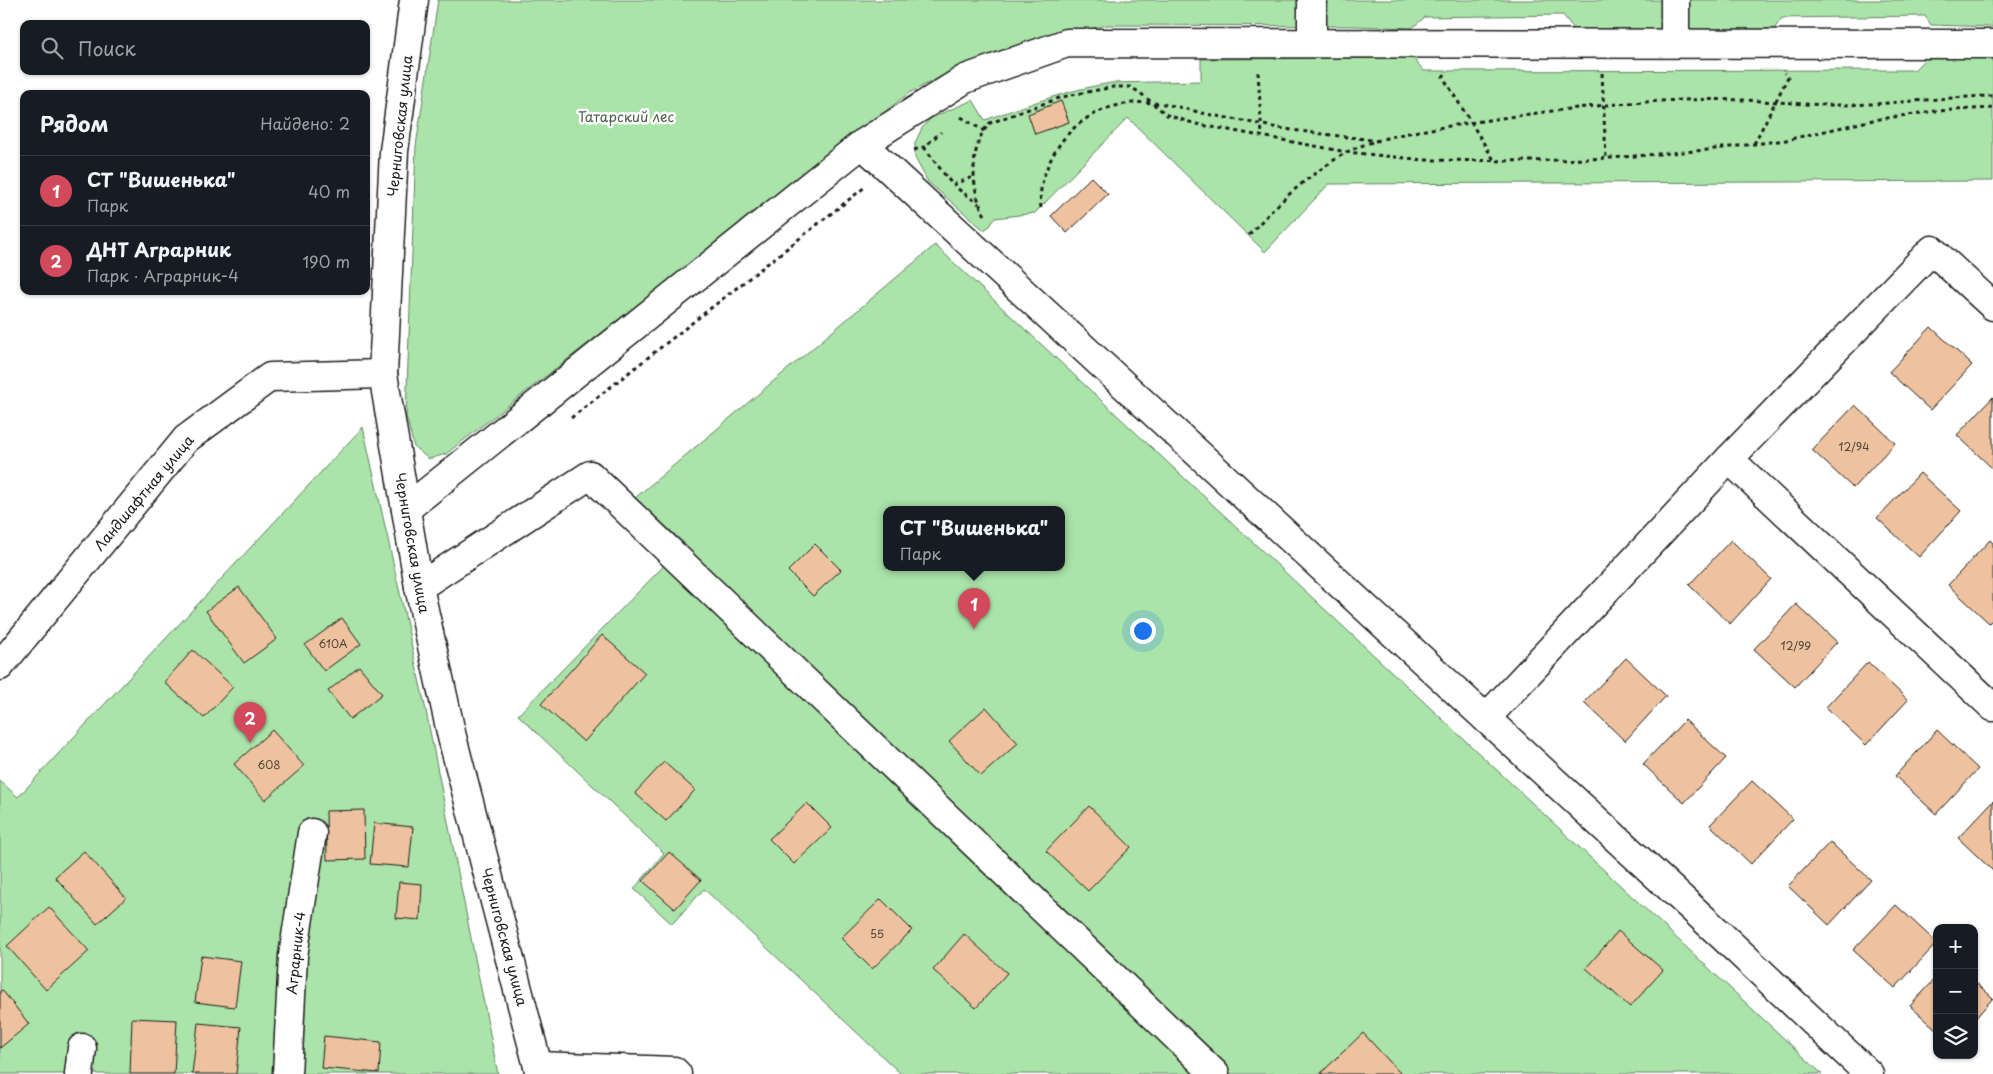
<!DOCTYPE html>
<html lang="ru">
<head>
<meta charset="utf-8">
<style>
  body { margin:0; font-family:"Playpen Sans",sans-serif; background:#20242c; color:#f1f3f6 }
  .controls { position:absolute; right:15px; bottom:15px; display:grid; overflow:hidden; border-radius:10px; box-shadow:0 1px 4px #0004 }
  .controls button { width:45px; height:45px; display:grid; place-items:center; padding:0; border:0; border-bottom:1px solid #363941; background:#171b24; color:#f1f3f6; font:25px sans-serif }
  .you { position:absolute; left:1142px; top:630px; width:18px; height:18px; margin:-12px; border:4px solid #fff; border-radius:50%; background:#1a73e8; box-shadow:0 0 0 8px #1a73e833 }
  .badge { display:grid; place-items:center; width:32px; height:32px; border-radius:50%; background:#d1495b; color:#fff; font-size:16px; font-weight:700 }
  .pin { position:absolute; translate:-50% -41px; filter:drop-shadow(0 1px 2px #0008) }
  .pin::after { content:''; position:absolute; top:26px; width:18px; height:15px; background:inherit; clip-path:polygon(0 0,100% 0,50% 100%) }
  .popup { position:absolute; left:883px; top:506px; width:182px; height:65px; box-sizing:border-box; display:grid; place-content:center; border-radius:10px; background:#171b24; filter:drop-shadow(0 1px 4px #0005); font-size:16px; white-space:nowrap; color:#9ea1a6 }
  .popup b { font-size:19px; color:#f1f3f6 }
  .popup::after { content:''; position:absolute; left:50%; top:100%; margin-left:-10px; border:10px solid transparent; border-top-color:#171b24 }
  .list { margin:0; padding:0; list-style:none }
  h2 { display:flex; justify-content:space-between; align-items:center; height:65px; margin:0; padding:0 20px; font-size:21px }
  h2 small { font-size:16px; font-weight:400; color:#9ea1a6 }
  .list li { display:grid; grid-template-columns:32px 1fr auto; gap:15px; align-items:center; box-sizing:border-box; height:70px; padding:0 20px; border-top:1px solid #363941 }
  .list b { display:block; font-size:19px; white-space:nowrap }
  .list p { margin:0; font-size:16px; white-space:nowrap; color:#9ea1a6 }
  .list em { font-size:16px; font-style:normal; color:#9ea1a6 }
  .icon { flex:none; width:28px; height:28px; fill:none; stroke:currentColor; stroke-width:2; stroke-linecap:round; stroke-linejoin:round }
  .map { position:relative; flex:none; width:1993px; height:1074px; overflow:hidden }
  .search { position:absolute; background:#171b24; box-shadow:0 1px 4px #0004; left:20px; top:20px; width:350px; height:55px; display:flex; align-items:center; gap:12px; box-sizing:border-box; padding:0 18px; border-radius:10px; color:#9ea1a6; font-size:19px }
  .panel { position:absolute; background:#171b24; box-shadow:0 1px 4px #0004; left:20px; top:90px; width:350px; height:205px; border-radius:10px }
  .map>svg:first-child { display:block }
  .green { fill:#aae4a9; stroke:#638062; fill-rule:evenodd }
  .building { fill:#eec29e; stroke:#1c1c1c }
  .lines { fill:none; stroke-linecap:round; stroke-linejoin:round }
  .minor-casing { stroke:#1c1c1c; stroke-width:31 }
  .path { stroke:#1c1c1c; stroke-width:3; stroke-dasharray:4 4; stroke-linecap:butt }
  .minor { stroke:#fff; stroke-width:28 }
  .labels { text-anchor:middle; stroke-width:5; stroke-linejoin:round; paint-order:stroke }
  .number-label { font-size:11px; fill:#50463c }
  .park-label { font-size:14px; fill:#4e624d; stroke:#fff }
  .street-label { font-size:14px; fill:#1c1c1c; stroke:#fff }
</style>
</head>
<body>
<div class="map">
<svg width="1993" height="1074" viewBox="0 0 1993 1074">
  <rect width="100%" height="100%" fill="#fff"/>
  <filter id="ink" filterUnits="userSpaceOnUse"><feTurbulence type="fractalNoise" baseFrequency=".02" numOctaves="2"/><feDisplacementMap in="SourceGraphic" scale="10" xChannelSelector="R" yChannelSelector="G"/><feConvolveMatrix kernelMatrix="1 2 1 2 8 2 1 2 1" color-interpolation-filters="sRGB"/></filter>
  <g filter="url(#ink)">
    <g class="green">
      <path d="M438,0h1555v27l-62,-2 -6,-9 -143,2 -8,11h-200l-11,-14 -138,2 -13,11 -56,-2 -249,-1 -80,18 -65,23 -53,27 -463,361 -17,5 -15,-12 -8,-31 10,-270z"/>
      <path d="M1928,56l65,2v123l-664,3 -64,68 -137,-134 -93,95 -40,5 -5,8 -6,4 -56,-48 -13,-24v-15l7,-15 9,-10 42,-18 12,20c42,-15 82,-30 126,-37l90,-2v-22l212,-1 11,13 490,-1z"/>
      <path d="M935,245l887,829h-921l-197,-185 -32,35 -38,-35 30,-36 -146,-138 167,-171 -50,-46zM886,510h176v58h-176z"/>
      <path d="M363,427l62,279 73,368h-498v-293l18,16z"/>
    </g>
    <g class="building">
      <path d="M1061,101l8,21 -34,12 -7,-20z"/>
      <path d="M1091,177l17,17 -41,39 -16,-17z"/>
      <path d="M1931,327l41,38 -42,45 -41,-38z"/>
      <path d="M1993,397v72l-36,-34z"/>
      <path d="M1855,405l40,38 -42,45 -41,-38z"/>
      <path d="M1920,473l41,38 -42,46 -42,-39z"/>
      <path d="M1731,540l40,39 -41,45 -41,-39z"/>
      <path d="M1990,540l3,3v76l-4,4 -41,-38z"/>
      <path d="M815,544l26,26 -28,26 -25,-25z"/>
      <path d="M239,587l38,52 -33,24 -38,-52z"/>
      <path d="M1796,604l41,38 -42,45 -41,-38z"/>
      <path d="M342,618l19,26 -37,27 -19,-26z"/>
      <path d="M602,635l43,38 -61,69 -43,-38z"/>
      <path d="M193,650l40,37 -29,31 -40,-36z"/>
      <path d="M1626,658l40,38 -41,45 -41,-39z"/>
      <path d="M1868,662l40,38 -42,45 -40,-38z"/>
      <path d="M359,666l23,28 -32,25 -22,-28z"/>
      <path d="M986,707l32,36 -37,33 -32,-35z"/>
      <path d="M1685,720l41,38 -42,45 -41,-39z"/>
      <path d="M272,730l32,36 -39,34 -31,-36z"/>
      <path d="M1937,730l41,39 -42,45 -41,-38z"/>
      <path d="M664,762l31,28 -29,31 -31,-28z"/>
      <path d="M1752,781l41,38 -42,45 -41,-39z"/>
      <path d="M1993,801v70l-35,-33z"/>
      <path d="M807,803l25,25 -38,36 -25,-25z"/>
      <path d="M1089,806l42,41 -43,44 -42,-40z"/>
      <path d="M364,810l1,49 -38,1 -1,-49z"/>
      <path d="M374,823l39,4 -4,40 -39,-3z"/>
      <path d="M1830,842l41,38 -42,45 -41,-39z"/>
      <path d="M84,851l42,47 -29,26 -42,-47z"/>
      <path d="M669,852l32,28 -26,29 -32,-28z"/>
      <path d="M399,882l23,2 -2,36 -24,-2z"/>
      <path d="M881,899l31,31 -40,39 -31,-31z"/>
      <path d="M1896,905l41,38 -42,45 -42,-38z"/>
      <path d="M49,907l40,44 -43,39 -39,-44z"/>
      <path d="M1618,931l45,39 -33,37 -44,-39z"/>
      <path d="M964,934l43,39 -31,35 -43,-38z"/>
      <path d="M201,956l40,5 -6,46 -40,-5z"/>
      <path d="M1937,977v53l-27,-24z"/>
      <path d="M1974,981l19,17 -19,22z"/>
      <path d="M2,990l27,34 -29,24v-57z"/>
      <path d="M132,1018l45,2 -3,54h-44z"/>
      <path d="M198,1023l43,4 -5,47h-44z"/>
      <path d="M1363,1033l38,41h-81z"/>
      <path d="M324,1036l57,6 -2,31 -58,-5z"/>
    </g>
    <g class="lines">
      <g class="minor-casing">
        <g id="minor">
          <path d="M414,0l-20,151 -11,223 36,213 33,150 88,337"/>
          <path d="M1312,0v42"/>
          <path d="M1675,0v43"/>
          <path d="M862,144l858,790 149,140"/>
          <path d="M1729,459l264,248"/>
          <path d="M406,509l456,-365 103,-65 102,-36 926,1"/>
          <path d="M419,587l171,-112 625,599"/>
          <path d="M0,666l186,-227 84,-62 113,-3"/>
          <path d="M1486,718l243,-259 203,-209 61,56"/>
          <path d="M538,1066l136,5 3,3"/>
          <path d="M79,1074l3,-26"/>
          <path d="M287,1074l6,-118 19,-123"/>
        </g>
      </g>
      <g class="path">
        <path d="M1258,72l4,64"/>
        <path d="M1602,73l4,86"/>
        <path d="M1445,74l-2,3 51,83"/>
        <path d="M961,117l23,14"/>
        <path d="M1754,144l34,-67 -4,-4"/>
        <path d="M924,147l27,36"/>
        <path d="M914,150l10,-3 17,-15"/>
        <path d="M953,185l22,-9"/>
        <path d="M958,189l21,15"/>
        <path d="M1041,208c-3,-21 5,-41 15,-58 20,-34 59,-51 98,-47 16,1 32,6 48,10 24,5 48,9 71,14 35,6 71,9 106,14"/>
        <path d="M985,215c-15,-24 -16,-71 5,-92l72,-26 51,-10h17l9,5 28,23 29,9 151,28 77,8 107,1 80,-3 96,-8 79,-10 87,-20 62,-9 58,-3"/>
        <path d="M1249,235c23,-26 46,-48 75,-68 8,-5 15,-11 23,-15 34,-17 85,-23 122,-29 90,-14 182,-26 273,-23 32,1 63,5 94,5 53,0 105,-8 157,-9"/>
        <path d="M571,418l294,-231"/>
      </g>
      <use href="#minor" class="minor"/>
    </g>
  </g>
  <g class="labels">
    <g class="number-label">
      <text x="1854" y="451">12/94</text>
      <text x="333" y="648">610А</text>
      <text x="1796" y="650">12/99</text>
      <text x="269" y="769">608</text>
      <text x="877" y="938">55</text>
    </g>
    <g class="park-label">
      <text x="626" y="122">Татарский лес</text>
    </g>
    <g class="street-label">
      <text transform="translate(400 126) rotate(-84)" y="5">Черниговская улица</text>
      <text transform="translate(144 493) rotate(-50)" y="5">Ландшафтная улица</text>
      <text transform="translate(412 543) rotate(80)" y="5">Черниговская улица</text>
      <text transform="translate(504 937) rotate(75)" y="5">Черниговская улица</text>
      <text transform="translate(296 953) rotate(-84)" y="5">Аграрник-4</text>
    </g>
  </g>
</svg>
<div class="controls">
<button>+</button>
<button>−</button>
<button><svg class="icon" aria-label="layers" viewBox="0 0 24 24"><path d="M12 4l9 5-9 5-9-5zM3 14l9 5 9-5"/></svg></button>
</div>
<div class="you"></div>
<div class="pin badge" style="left:974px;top:629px">1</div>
<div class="popup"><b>СТ &quot;Вишенька&quot;</b>Парк</div>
<div class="pin badge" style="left:250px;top:743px">2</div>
<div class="search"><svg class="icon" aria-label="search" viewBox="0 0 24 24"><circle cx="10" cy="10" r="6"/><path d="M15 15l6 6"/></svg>Поиск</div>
<section class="panel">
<h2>Рядом<small>Найдено: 2</small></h2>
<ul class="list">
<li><span class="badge">1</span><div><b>СТ &quot;Вишенька&quot;</b><p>Парк</p></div><em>40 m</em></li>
<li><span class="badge">2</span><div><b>ДНТ Аграрник</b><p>Парк · Аграрник-4</p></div><em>190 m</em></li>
</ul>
</section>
</div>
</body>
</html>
